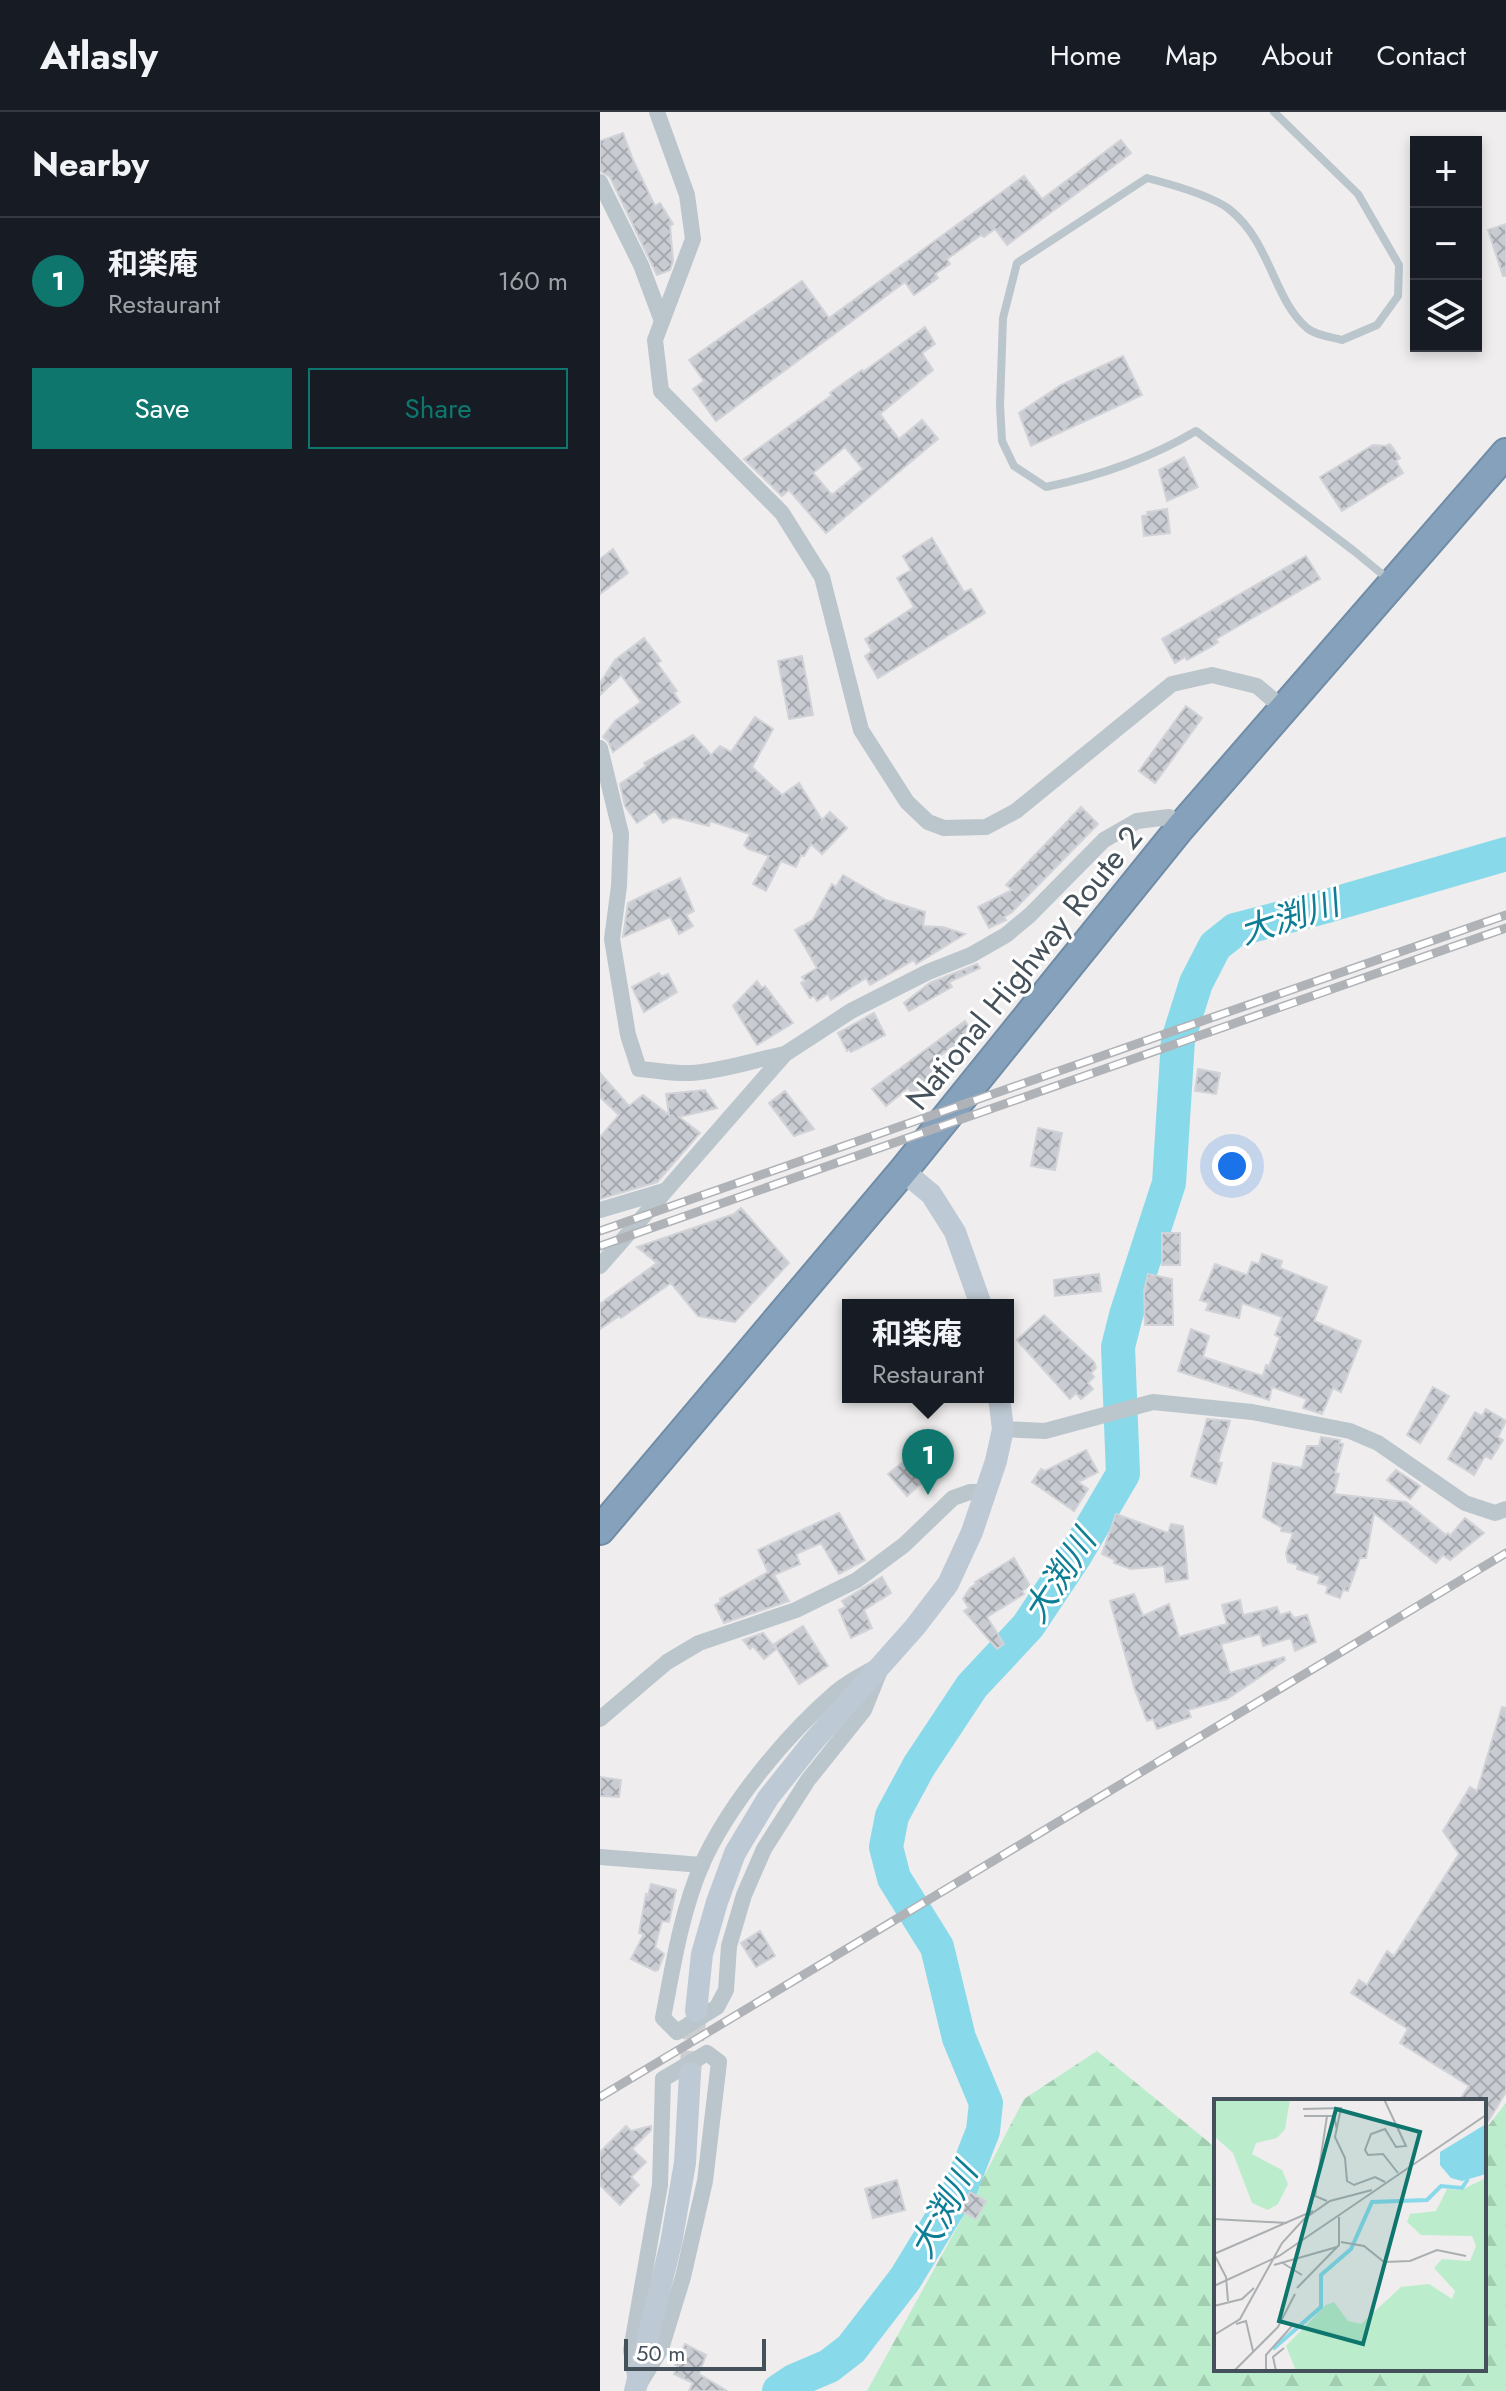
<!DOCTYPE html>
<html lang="en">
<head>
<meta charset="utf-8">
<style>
  body { margin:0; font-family:Jost,"Noto Sans JP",sans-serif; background:#20242c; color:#f1f3f6 }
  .controls { position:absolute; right:24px; top:24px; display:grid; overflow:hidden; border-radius:0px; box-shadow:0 4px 12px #0003 }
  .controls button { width:72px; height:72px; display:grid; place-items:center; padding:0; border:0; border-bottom:2px solid #363941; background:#171b24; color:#f1f3f6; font:40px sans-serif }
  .scale { position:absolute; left:24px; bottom:20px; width:142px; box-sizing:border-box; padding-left:8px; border:4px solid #45515a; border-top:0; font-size:22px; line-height:28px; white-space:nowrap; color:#45515a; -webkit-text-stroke:6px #fff; paint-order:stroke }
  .you { position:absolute; left:632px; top:1054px; width:28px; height:28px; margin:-20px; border:6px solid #fff; border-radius:50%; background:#1a73e8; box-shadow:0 0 0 12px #1a73e833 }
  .badge { display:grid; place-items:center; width:52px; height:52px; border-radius:50%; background:#0f766e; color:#fff; font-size:26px; font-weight:700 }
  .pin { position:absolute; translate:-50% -66px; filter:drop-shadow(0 2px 4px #0008) }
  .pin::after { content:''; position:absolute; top:42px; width:28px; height:24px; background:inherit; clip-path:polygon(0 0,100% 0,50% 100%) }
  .popup { position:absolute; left:242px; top:1187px; width:172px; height:104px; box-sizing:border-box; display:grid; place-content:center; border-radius:0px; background:#171b24; filter:drop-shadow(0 2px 6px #0005); font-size:26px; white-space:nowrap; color:#9ea1a6 }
  .popup b { font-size:30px; color:#f1f3f6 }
  .popup::after { content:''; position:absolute; left:50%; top:100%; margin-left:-16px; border:16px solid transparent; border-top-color:#171b24 }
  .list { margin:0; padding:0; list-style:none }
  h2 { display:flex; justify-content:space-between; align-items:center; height:104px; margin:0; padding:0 32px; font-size:34px }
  h2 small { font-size:26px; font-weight:400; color:#9ea1a6 }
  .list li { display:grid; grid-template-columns:52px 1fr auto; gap:24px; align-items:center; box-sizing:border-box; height:128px; padding:0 32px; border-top:2px solid #363941 }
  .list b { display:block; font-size:30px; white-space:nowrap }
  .list p { margin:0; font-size:26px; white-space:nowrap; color:#9ea1a6 }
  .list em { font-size:26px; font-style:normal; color:#9ea1a6 }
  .actions { display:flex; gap:16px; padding:24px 32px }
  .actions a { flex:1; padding:18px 0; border:2px solid #0f766e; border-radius:0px; text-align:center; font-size:28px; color:#0f766e }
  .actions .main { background:#0f766e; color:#fff }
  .icon { flex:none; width:44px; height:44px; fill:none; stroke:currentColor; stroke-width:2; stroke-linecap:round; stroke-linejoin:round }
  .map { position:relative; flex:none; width:906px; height:2279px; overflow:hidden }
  header { display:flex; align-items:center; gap:48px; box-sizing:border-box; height:112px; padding:0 40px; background:#171b24; border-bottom:2px solid #363941 }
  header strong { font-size:38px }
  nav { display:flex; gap:44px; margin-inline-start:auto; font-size:28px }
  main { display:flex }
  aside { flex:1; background:#171b24 }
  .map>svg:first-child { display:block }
  .forest { fill:url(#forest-firs) }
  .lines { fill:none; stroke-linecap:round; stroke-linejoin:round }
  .river { stroke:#88d9ea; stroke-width:34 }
  .building { fill:url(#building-cross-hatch); stroke:#d1d3d8; stroke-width:2; fill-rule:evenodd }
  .secondary-tunnel { stroke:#cdced0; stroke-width:22; stroke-dasharray:22 11; stroke-linecap:butt }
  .highway-casing { stroke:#708ca7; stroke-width:32 }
  .lane { stroke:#bbc5cc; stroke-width:8 }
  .street { stroke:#bbc5cc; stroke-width:16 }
  .secondary { stroke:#bdc9d4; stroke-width:22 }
  .highway { stroke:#85a1bb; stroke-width:28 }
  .rail-casing { stroke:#afb2b7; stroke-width:9 }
  .rail { stroke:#fff; stroke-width:6; stroke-dasharray:18; stroke-linecap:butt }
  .labels { text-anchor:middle; stroke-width:6; stroke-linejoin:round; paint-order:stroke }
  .street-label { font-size:32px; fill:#45515a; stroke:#fff }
  .water-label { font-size:34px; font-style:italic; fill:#0e7e95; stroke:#fff }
  .inset-river { fill:none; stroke:#88d9ea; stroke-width:4 }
  .inset-road { fill:none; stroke:#abafb2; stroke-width:2 }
  .view { fill:#0f766e; fill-opacity:0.15; stroke:#0f766e; stroke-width:4 }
  .inset-edge { fill:none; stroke:#45515a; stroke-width:4 }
</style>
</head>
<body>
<header>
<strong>Atlasly</strong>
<nav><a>Home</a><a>Map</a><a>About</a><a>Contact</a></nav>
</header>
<main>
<aside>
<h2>Nearby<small></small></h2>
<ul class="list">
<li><span class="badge">1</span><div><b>和楽庵</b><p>Restaurant</p></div><em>160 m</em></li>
</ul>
<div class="actions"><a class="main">Save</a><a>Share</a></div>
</aside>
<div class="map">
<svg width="906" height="2279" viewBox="0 0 906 2279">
  <defs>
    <pattern id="forest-firs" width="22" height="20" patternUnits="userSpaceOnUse" patternTransform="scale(2)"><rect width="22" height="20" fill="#bbedcc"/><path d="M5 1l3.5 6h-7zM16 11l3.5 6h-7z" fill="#a2cdb1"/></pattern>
    <pattern id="building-cross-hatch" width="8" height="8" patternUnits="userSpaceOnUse" patternTransform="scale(2)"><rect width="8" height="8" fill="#c9ccd2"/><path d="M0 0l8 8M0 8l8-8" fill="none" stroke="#a5a8ad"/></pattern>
  </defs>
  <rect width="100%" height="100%" fill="#efeded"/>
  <path class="forest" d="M497,1939l119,97v221h268v-238l22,-28v288h-639l98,-178 59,-114z"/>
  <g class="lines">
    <path class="river" d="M179,2279l15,-10 35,-15 22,-17 54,-70 56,-92 22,-56 3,-28 -27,-65 -22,-91 -43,-69 -8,-31 6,-31 27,-50 53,-80 56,-60 48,-72 47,-80 -5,-127 8,-32 43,-132 9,-143 18,-57 19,-37 20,-16 92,-24 179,-52"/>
  </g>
  <g class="building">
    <path d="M23,21l10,27 22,46 5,-3 13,21 -3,2 3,35 -3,9 -13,5 -47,-98 -10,-6v-30z"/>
    <path d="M521,28l10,13 -124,92 -12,-16 -11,8 -3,-2 -34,24 3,5 -15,10 3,4 -24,17 -9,-13 -189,139 -23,-32 11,-8 -15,-21 113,-79 27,37 195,-142 18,23z"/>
    <path d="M906,112v52h-3l-15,-46z"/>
    <path d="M325,215l10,17 -13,9 11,17 -53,44 19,25 23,-19 16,19 -112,94 -37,-43 -7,6 -38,-37 88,-64 -2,-2 32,-23 1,2zM245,335l18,22 -31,26 -19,-22z"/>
    <path d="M523,244l19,39 -111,51 -12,-33 42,-28z"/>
    <path d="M790,332l10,14 -4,3 7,12 -61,38 -22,-34 53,-32 13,1z"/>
    <path d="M584,345l14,30 -31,14 -8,-31z"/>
    <path d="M567,397l3,24 -26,3 -2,-20 6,-1 -1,-3z"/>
    <path d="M332,426l32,54 7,-3 14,24 -107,65 -13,-22 7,-5 -7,-12 49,-32 -17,-29 14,-8 -8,-14z"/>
    <path d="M13,437l15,24 -28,21v-35z"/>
    <path d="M706,444l14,23 -104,60 2,3 -4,3 -27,15 -2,-3 -10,6 -13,-24z"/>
    <path d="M44,526l17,23 -4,2 20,28 -3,2 6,9 -67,50 -5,-11 -5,-4 12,-16 26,-19 -20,-27 -21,20v-12l15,-23z"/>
    <path d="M202,544l11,59 -24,4 -11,-58z"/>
    <path d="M586,594l16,12 -47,65 -16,-12z"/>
    <path d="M155,605l18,12 -21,38 30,28 17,-12 23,37 8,-8 17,16 -25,26 -11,-10 -7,12 -3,-1 -5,12 -15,-6 -15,30 -13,-7 16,-28 -21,-7 -4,-4 6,-11 -40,-13 -1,5 -36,-9 -10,6 -8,-12 -18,12 -12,-17 -5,-22 26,-18 -2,-3 49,-28 18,20 9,-9 11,6z"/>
    <path d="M481,695l17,17 -87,89 -7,4 2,3 -17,8 -11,-21 34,-17 -6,-5z"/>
    <path d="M243,763l43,25 39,12 -2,14 20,1 22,7 -49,30 -2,-4 -44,25 -4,-7 -35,22 -3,-6 -11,7 -3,-5 -4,2 -9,-15 4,-2 -3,-4 15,-9 -22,-38 18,-10 19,-36 4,3z"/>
    <path d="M80,766l14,33 -8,4 7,11 -14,8 -9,-17 -47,20 5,-34z"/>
    <path d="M377,852l3,4 -31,14 3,5 -43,24 -5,-8 26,-20z"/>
    <path d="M59,861l2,4 7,-3 9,18 -33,20 -12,-25z"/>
    <path d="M157,869l5,7 3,-2 28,37 -36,22 -24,-39z"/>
    <path d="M274,901l11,22 -34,17 -2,-3 -2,2 -9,-18z"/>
    <path d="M365,909l5,8v5l-33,24 4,3 -10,7 7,13 -26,12 -4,-5 -22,18 -14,-17z"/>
    <path d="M598,957l22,4 -4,21 -21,-3z"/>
    <path d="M0,961l29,33 14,-11 26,20 -3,-21 39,-4 12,18 -38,9 21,16 -43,49 -57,17v-62l19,-22 -19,-18z"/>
    <path d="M185,979l29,38 -20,7 -25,-33z"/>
    <path d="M438,1016l24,5 -7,37 -24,-4z"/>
    <path d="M141,1096l48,55 -54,59 -37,-6 -27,-33 -50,35 -2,-2 -19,13v-25l57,-41 -20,-16 97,-33z"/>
    <rect x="562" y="1121" width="18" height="32"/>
    <path d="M662,1142l20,7 -2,7 47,19 -13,34 47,20 -20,51 -8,-4 -11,26 -19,-6 4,-9 -35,-12 -3,13 -91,-29 13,-42 18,7 -6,21 60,19 3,-11 3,1 11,-29 -5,-2 7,-18 -40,-14 -3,15 -33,-8 3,-7 -9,-3 15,-36 32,11 5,-13 7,2z"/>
    <path d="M499,1162l2,17 -46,5 -1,-16z"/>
    <path d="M548,1162l24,5 1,46h-28l-1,-34z"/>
    <path d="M444,1203l50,47 2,6 -5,5 3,4 -6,6 5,6 -12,10 -5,-6 -6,6 -53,-59z"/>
    <path d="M833,1275l16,9 -29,47 -13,-8z"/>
    <path d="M886,1297l20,12 -8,16 5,3 -12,19 -6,-3 -11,19 -26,-16 27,-47 7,4z"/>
    <path d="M607,1307l23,2 -12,41 4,1 -6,21 -25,-8z"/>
    <path d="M721,1325l19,3 -1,3 4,1 -8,29 4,1 -5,20 72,8 40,33 2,-2 2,3 15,-18 19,15 -34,27 -7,-5 -7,8 -62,-50 -8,45h-6l-12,33 -5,-1 -3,8 -14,-5 2,-7 -10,-3 2,-7 -23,-7 1,-4 -10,-3 -2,-9 7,-20 -12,-2 1,-3 -19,-11 10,-54 29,5 5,-22h12z"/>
    <path d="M486,1338l12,22 -20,10 10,7 -14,22 -42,-29 9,-13 4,2z"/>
    <path d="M304,1349l20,20 -17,15 -19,-22z"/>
    <path d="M796,1358l24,16 -10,13 -23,-19z"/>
    <path d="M239,1401l26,47 -26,14 -18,-31 -25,11 4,10 -26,11 15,26 -65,22 -9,-18 6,-3 -1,-3 48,-27 -10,-22z"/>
    <path d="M516,1402l52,19 3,-9 12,2 5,53 -22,3 -2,-16 -33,3 -17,-6 1,-3 -13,-6z"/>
    <path d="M414,1446l16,28 -8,5 2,3 -37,23 17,27 -7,5 -33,-38 5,-3 -6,-9 7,-11 6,-4 -1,-2z"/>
    <path d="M282,1465l9,16 -27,17 8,18 -21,10 -12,-28 7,-3 -4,-6z"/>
    <path d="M534,1482l9,22 26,-12 10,33 48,-13 -5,-19 18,-5 3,15 34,-8 3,8 10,-3 4,6 13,-3 9,27 -21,9 -4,-13 -28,8 -3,-12 -39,10 9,29 54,-16 1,3 -58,39 -39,11 3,7 -34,12 -4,-10 -6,2 -12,-31 -25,-89z"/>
    <path d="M203,1514l25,40 -29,18 -25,-40z"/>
    <path d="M163,1521l13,16 -12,10 -11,-13 -3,3 -7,-9z"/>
    <path d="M902,1595l4,1v384l-22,36v-27h-25l10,-15 -69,-43 8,-14 -57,-36 8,-13 8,5 20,-34 7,5 65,-102 -16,-23 27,-44 7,4z"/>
    <path d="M0,1665l21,3 -2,17 -19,-1z"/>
    <path d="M51,1772l25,6 -7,32 -7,-1 -7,26 9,7 -6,16 -3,1 -24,-12 13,-25 -5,-1 7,-39 2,1z"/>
    <path d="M160,1819l15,25 -19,11 -15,-24z"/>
    <path d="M26,2014l5,5 20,-5v4l-19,19 14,13 -15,15 8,8 -19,20 -20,-20v-33z"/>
    <path d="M297,2068l8,30 -32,8 -8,-29z"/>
    <path d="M370,2080l16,9 -10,18 -16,-9z"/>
    <path d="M85,2232l21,11 -7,19 28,17h-38l4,-8 -19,-9 4,-8 -3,-1z"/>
  </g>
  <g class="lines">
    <path class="secondary-tunnel" d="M90,1961l6,-62"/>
    <g class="highway-casing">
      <path id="highway" d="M0,1418l303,-359 277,-343 326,-375"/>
    </g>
    <path class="lane" d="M674,0l84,82 41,71 -1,31 -21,29 -35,15c-11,-3 -27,-5 -35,-12 -34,-29 -36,-86 -78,-119 -18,-14 -59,-25 -82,-31l-130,85 -14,55 -3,87 2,36 12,25 32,21c53,-11 103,-28 150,-56l158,120 34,28"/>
    <g class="street">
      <path d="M57,0l30,83 6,44 -38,101 6,51 121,122 40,64 39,153 46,72 21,20 16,6 42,-1 30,-16 156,-127 40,-9 45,11 28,24"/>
      <path d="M0,70l41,83 21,56"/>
      <path d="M0,636l21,86 -2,52 -7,53 16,96 11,34c17,1 35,5 52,4 32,-2 62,-13 94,-19"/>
      <path d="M0,1098l64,-19"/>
      <path d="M0,1154l185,-212 66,-43 77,-39 43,-17 35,-20 24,-20 74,-75 33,-19 32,-4 11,11"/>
      <path d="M403,1317l42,2 108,-29 99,10 98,19 28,12 87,60 30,10 11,-4"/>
      <path d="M283,1551l-19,47 -56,70 -44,69 -20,46 -15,51 -3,44 -9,17 -40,25 -14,-14c10,-52 18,-105 39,-154 27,-60 84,-129 134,-172 14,-12 32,-20 47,-29z"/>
      <path d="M0,1607l67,-57 32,-19 97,-33 61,-30 47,-35 49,-47 17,-6h15"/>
      <path d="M0,1745l102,8"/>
      <path d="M107,1941l12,9 -14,119 -22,96 -22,72 -24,39 -6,-38 29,-165 3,-106z"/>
    </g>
    <g class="secondary">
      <path d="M303,1059l28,23 24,38 26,73"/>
      <path d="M96,1899l6,-57 15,-52 18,-49 33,-55 43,-54 104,-117 33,-43 24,-52 24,-71 7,-32 -4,-32"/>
      <path d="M35,2279l36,-148 14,-80 5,-90"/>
    </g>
    <use href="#highway" class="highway"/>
    <g class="rail-casing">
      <g id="rail">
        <path d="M0,1119l906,-316"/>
        <path d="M0,1134l906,-318"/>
        <path d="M0,1985l906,-544"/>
      </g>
    </g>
    <use href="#rail" class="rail"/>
  </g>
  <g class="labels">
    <g class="street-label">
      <text transform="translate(424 856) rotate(-51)" y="11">National Highway Route 2</text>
    </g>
    <g class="water-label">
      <text transform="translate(689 805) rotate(-18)" y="12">大渕川</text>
      <text transform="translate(459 1464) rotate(-57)" y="12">大渕川</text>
      <text transform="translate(343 2098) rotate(-61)" y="12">大渕川</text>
    </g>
  </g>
  <g transform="translate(614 1987)">
    <rect width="272" height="272" fill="#efeded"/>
    <path d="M0,0h76l-5,30 -8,9 -21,5 -4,11 30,16 6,14 -10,20 -10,6 -16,-7 -19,-50 -19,-17zM272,79v193h-190l-10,-25 40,-41 8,-3 14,19 13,3 40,-37 28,-3 23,15 3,-8 -21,-23 8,-9 28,2 6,-15 -4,-10 -51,-1 -14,-13 3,-8 26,-3 11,-22 14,1z" fill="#bbedcc"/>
    <path d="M272,25v50l-24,7 -11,-3 -11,-13v-13z" fill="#88d9ea"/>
    <path class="inset-river" d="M59,250l48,-42v-32l30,-26 21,-47 55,-2 14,-14 21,2 6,-9"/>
    <path class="inset-road" d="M170,0l22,47 -10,1 -11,-18 -14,5 -6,16 3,5 15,-1 15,19M89,10l38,-1 -6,29 10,21 2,23 7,4 21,-8 10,5M90,17h30l3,14M113,17l-12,80 12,5M0,120l73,4M127,143l23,4 20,16 26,-1 27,-11 29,6M0,155l99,-43M0,155l12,23 2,24M67,163l21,13M60,166l63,-18M0,187l65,-30 207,-141M83,189l42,-43v-28M0,207l28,-7 12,-11M22,225l10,-3 7,30M0,236l26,-16 42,-76 22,-24 26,-18 42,-11M20,272l44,-44 17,-33M52,272v-16l26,-29M62,272l-3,-14 11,-9"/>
    <path class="view" d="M122,10l84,23 -57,212 -84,-23z"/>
    <rect width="272" height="272" class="inset-edge"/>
  </g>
</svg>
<div class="controls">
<button>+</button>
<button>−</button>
<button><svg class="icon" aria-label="layers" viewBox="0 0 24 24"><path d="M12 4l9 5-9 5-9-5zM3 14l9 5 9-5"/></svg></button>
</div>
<div class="scale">50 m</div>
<div class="you"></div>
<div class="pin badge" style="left:328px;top:1383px">1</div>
<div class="popup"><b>和楽庵</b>Restaurant</div>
</div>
</main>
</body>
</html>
